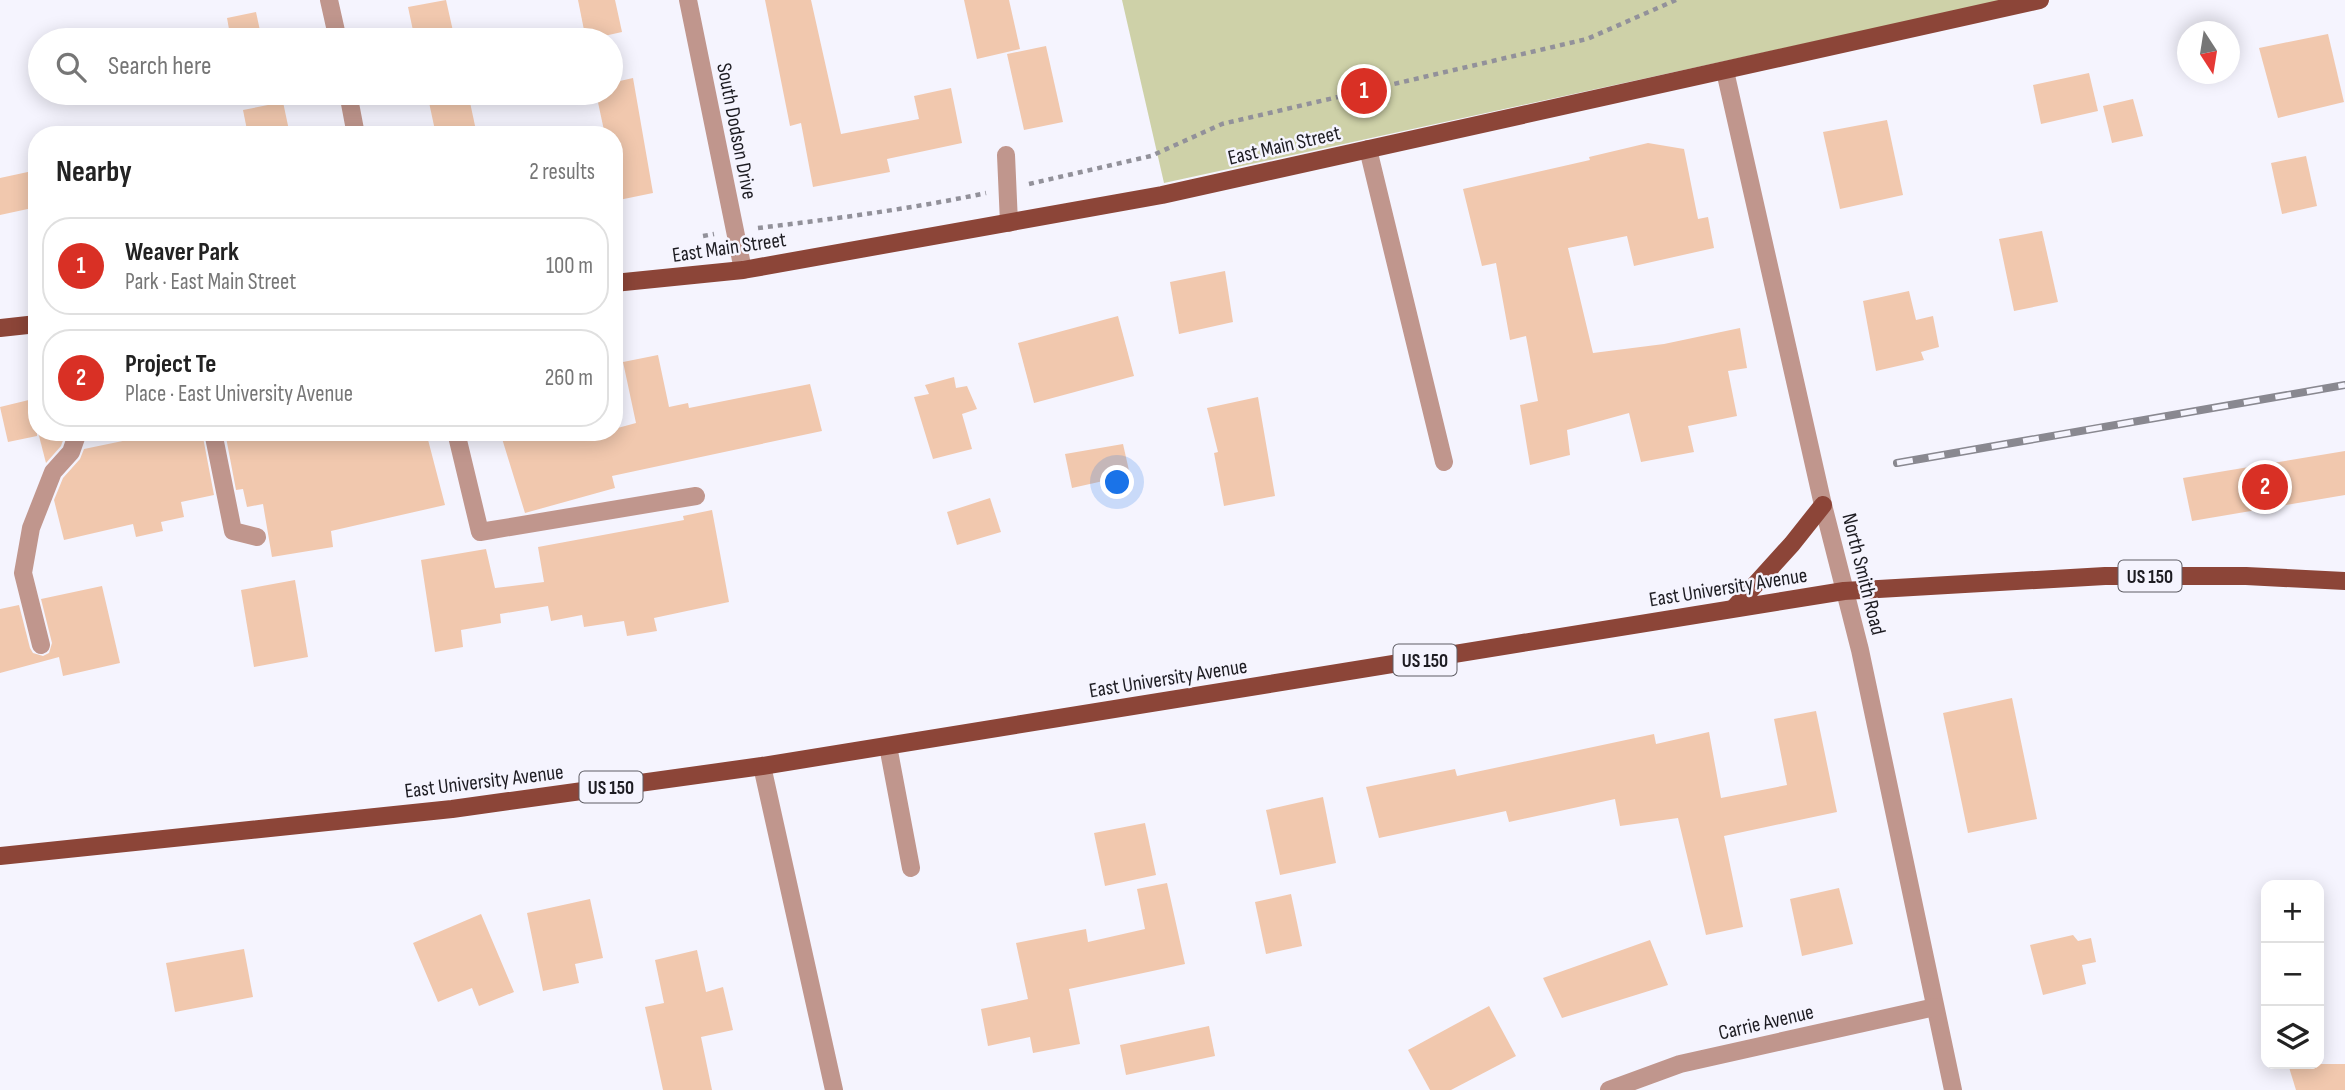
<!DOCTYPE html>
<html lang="en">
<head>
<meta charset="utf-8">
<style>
  body { margin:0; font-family:"Sofia Sans Condensed",sans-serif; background:#f6f6f6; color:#222 }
  .controls { position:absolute; right:21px; bottom:21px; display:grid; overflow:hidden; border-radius:14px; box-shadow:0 4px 18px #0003 }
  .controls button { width:63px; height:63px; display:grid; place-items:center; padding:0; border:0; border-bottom:2px solid #e0e0e0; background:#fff; color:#222; font:35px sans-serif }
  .compass { position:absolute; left:2177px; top:21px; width:63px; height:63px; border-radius:50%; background:#fff; box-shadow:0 4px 18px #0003; rotate:168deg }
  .you { position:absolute; left:1118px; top:483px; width:24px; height:24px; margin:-18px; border:5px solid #fff; border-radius:50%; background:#1a73e8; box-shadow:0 0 0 10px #1a73e833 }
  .badge { display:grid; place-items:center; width:46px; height:46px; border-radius:50%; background:#d93025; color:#fff; font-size:23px; font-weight:700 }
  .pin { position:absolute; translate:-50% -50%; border:4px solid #fff; box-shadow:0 2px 7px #0006 }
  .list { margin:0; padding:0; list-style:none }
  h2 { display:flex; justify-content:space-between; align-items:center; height:91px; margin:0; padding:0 28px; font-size:30px }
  h2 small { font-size:23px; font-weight:400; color:#767676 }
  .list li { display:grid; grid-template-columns:46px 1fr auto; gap:21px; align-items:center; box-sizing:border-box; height:98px; margin:0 14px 14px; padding:0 14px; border:2px solid #e0e0e0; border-radius:28px }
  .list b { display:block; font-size:26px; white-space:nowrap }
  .list p { margin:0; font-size:23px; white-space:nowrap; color:#767676 }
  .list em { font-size:23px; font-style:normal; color:#767676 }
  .icon { flex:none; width:38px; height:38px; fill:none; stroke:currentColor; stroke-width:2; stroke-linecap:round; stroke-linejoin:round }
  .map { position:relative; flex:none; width:2345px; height:1090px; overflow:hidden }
  .search { position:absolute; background:#fff; box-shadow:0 4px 18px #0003; left:28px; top:28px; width:595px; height:77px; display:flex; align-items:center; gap:18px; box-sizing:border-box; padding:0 24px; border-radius:38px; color:#767676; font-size:26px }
  .panel { position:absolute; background:#fff; box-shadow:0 4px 18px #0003; left:28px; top:126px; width:595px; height:315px; border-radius:28px }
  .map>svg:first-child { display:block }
  .green { fill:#ced1a8 }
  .building { fill:#f1c8ae }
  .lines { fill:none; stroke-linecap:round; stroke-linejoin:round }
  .path { stroke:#92919a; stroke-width:4.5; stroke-dasharray:5 5; stroke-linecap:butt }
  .minor { stroke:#c0968d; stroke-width:18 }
  .major { stroke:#8c4538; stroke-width:18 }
  .rail-casing { stroke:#898890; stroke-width:8 }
  .rail { stroke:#f5f4fe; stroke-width:5; stroke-dasharray:16; stroke-linecap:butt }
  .labels { text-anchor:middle; stroke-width:5; stroke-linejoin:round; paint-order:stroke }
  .shield { fill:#f5f4fe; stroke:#5e5d64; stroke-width:2 }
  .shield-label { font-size:19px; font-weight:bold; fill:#1d1c22 }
  .street-label { font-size:21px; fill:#1d1c22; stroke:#f5f4fe }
</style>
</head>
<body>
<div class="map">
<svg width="2345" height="1090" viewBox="0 0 2345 1090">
  <rect width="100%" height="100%" fill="#f5f4fe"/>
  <path class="green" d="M1122,0h883l-841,183z"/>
  <g class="building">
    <path d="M446,0l9,40h-40l-7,-33z"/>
    <path d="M578,0h37l7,32 -36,8z"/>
    <path d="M765,0h46l30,134 78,-15 -5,-23 37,-8 11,55 -75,16 3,13 -77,15 -12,-64 -11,3z"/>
    <path d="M964,0h45l11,49 -43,10z"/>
    <path d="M256,12l6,28h-31l-4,-22z"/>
    <path d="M2328,34l16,68 -66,16 -19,-70z"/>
    <path d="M1046,46l17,76 -39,8 -17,-76z"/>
    <path d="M2089,73l9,38 -57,13 -8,-39z"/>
    <path d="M633,78l20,115 -39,8v-68l-9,2 -9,-42h15v-10z"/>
    <path d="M427,93h41l9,42h-41z"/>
    <path d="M2133,99l10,37 -31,7 -9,-37z"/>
    <path d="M283,102l7,33h-42l-5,-25z"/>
    <path d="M1887,120l16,75 -63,14 -17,-77z"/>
    <path d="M1648,143l36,6 14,70 10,-2 6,31 -80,18 -7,-30 -59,12 25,105 71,-9 76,-16 7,40 -19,3 9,45 -49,10 6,26 -53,10 -12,-49 -62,17 3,25 -40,10 -10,-60 18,-4 -12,-65 -16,4 -14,-77 -14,3 -19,-77 127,-29 -1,-3z"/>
    <path d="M2306,156l11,50 -35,8 -11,-51z"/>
    <path d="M37,170v37l-37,8v-37z"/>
    <path d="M2042,231l16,71 -44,9 -15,-72z"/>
    <path d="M1225,271l8,51 -54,12 -9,-52z"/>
    <path d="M1909,291l7,29 17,-4 6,31 -18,5 3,8 -48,11 -13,-70z"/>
    <path d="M1118,316l16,60 -100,27 -16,-60z"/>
    <path d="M658,355l11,52 19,-4 1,5 121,-24 12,47 -210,45 3,12 -90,25 -25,-81h114v-3l22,-6 -13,-61z"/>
    <path d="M954,377l2,11 11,-2 10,23 -15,5 10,35 -39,10 -19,-62 15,-3 -4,-9z"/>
    <path d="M1258,397l17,99 -51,10 -10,-53 4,-1 -11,-44z"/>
    <path d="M37,398v38l-29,6 -8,-35z"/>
    <path d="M38,432h28l-5,14 -15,17z"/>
    <path d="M166,432h36l12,63 -33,7 3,15 -23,5 2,9 -27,6 -3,-13 -69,16 -10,-40 9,-22 17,-19 4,-10z"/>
    <path d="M225,432h201l19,73 -114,26 2,16 -61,10 -9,-53 -16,3 -4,-18 -7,1z"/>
    <path d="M1123,444l7,31 -58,13 -7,-34z"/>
    <path d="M2345,451v44l-153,26 -9,-43z"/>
    <path d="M990,498l11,34 -44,13 -10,-33z"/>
    <path d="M712,510l17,92 -75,16 3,13 -30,5 -3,-15 -40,6 -2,-12 -31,6 -3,-15 -48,8 1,9 -40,7 2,17 -28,5 -14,-92 65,-11 9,39 49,-6 -6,-35 146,-27 -1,-4z"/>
    <path d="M295,580l13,77 -54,10 -13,-77z"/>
    <path d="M102,586l18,77 -57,13 -4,-19 -59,16v-64l19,-4 11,43 3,5 10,3 6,-3 3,-10 -11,-44z"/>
    <path d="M2012,698l25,121 -69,14 -25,-120z"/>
    <path d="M1816,711l21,101 -113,24 19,91 -37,8 -28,-117 -58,8 -5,-27 -106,23 -3,-11 -127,27 -13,-51 89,-18 2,7 197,-42 2,10 53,-12 12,66 66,-13 -13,-66z"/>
    <path d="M1323,797l13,66 -56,12 -14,-65z"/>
    <path d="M1145,823l11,52 -51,11 -11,-53z"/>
    <path d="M1167,883l18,81 -116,25 11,55 -47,9 -3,-16 -42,9 -7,-37 47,-10 -12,-56 70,-14 2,13 57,-13 -8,-40z"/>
    <path d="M1839,888l14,56 -51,12 -12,-57z"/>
    <path d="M1291,894l11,52 -36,8 -11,-52z"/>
    <path d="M590,899l13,59 -28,6 4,19 -36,8 -16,-78z"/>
    <path d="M481,914l33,78 -35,14 -7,-18 -34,14 -25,-59z"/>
    <path d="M2073,935l5,6 13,-3 5,24 -14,3 4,19 -43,11 -13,-50z"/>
    <path d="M1650,940l18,45 -106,33 -19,-40z"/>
    <path d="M244,949l9,48 -78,15 -9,-49z"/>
    <path d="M697,950l9,42 17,-5 10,43 -32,7 11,53h-49l-18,-83 19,-4 -9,-43z"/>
    <path d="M1489,1006l27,50 -65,34h-21l-22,-40z"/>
    <path d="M1209,1026l6,30 -89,19 -6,-30z"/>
    <path d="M2288,1064h57v26h-49z"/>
  </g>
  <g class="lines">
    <g class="path">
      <path d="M1029,184l122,-28 71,-32 365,-85 89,-39"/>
      <path d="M758,228c75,-9 153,-19 228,-35"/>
      <path d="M703,236l11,-2"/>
    </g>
    <g class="minor">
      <path d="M329,0l9,40"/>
      <path d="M688,0l55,270"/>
      <path d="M1725,71l98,434 37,145 93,440"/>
      <path d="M348,93l8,42"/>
      <path d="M1368,149l76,313"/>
      <path d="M1006,155l3,68"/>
      <path d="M213,432l20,99 24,6"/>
      <path d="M456,432l24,100 216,-36"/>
      <path d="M41,645l-18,-72 8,-45 22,-56 18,-20 7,-20"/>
      <path d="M888,746l23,122"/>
      <path d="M762,766l72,324"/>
      <path d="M1609,1090l71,-26 255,-57"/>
    </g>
    <g class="major">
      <path d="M614,283l129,-13 419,-75 878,-195"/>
      <path d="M0,328l37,-4"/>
      <path d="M1734,608l58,-64 31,-39"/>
      <path d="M0,856l452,-47 310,-43 1082,-175 261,-15h141l99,5"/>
    </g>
    <g class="rail-casing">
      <path id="rail" d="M1897,463l448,-78"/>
    </g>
    <use href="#rail" class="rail"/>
  </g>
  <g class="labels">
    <g class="shield">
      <rect x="2118.5" y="560.5" width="63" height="31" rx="5"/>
      <rect x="1393.5" y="644.5" width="63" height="31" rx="5"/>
      <rect x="579.5" y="771.5" width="63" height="31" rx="5"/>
    </g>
    <g class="shield-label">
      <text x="2150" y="583">US 150</text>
      <text x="1425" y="667">US 150</text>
      <text x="611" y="794">US 150</text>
    </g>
    <g class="street-label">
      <text transform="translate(737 131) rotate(79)" y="7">South Dodson Drive</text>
      <text transform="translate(1284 145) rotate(-13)" y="7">East Main Street</text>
      <text transform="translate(729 247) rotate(-8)" y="7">East Main Street</text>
      <text transform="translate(1864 574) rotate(76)" y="7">North Smith Road</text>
      <text transform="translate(1728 587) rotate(-9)" y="7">East University Avenue</text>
      <text transform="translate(1168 678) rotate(-9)" y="7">East University Avenue</text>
      <text transform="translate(484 781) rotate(-7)" y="7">East University Avenue</text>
      <text transform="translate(1766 1022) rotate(-13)" y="7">Carrie Avenue</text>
    </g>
  </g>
</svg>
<div class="controls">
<button>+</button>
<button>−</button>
<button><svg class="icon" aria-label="layers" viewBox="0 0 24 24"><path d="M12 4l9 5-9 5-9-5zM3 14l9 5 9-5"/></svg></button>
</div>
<svg class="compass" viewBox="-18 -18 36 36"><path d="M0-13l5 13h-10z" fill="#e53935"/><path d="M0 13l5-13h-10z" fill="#767676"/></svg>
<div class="you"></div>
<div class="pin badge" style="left:1364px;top:91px">1</div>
<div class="pin badge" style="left:2265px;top:487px">2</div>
<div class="search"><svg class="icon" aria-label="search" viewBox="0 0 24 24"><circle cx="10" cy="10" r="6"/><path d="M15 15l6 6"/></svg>Search here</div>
<section class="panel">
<h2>Nearby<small>2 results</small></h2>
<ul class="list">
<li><span class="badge">1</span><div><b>Weaver Park</b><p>Park · East Main Street</p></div><em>100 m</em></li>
<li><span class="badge">2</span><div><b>Project Te</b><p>Place · East University Avenue</p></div><em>260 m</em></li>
</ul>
</section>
</div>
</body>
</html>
